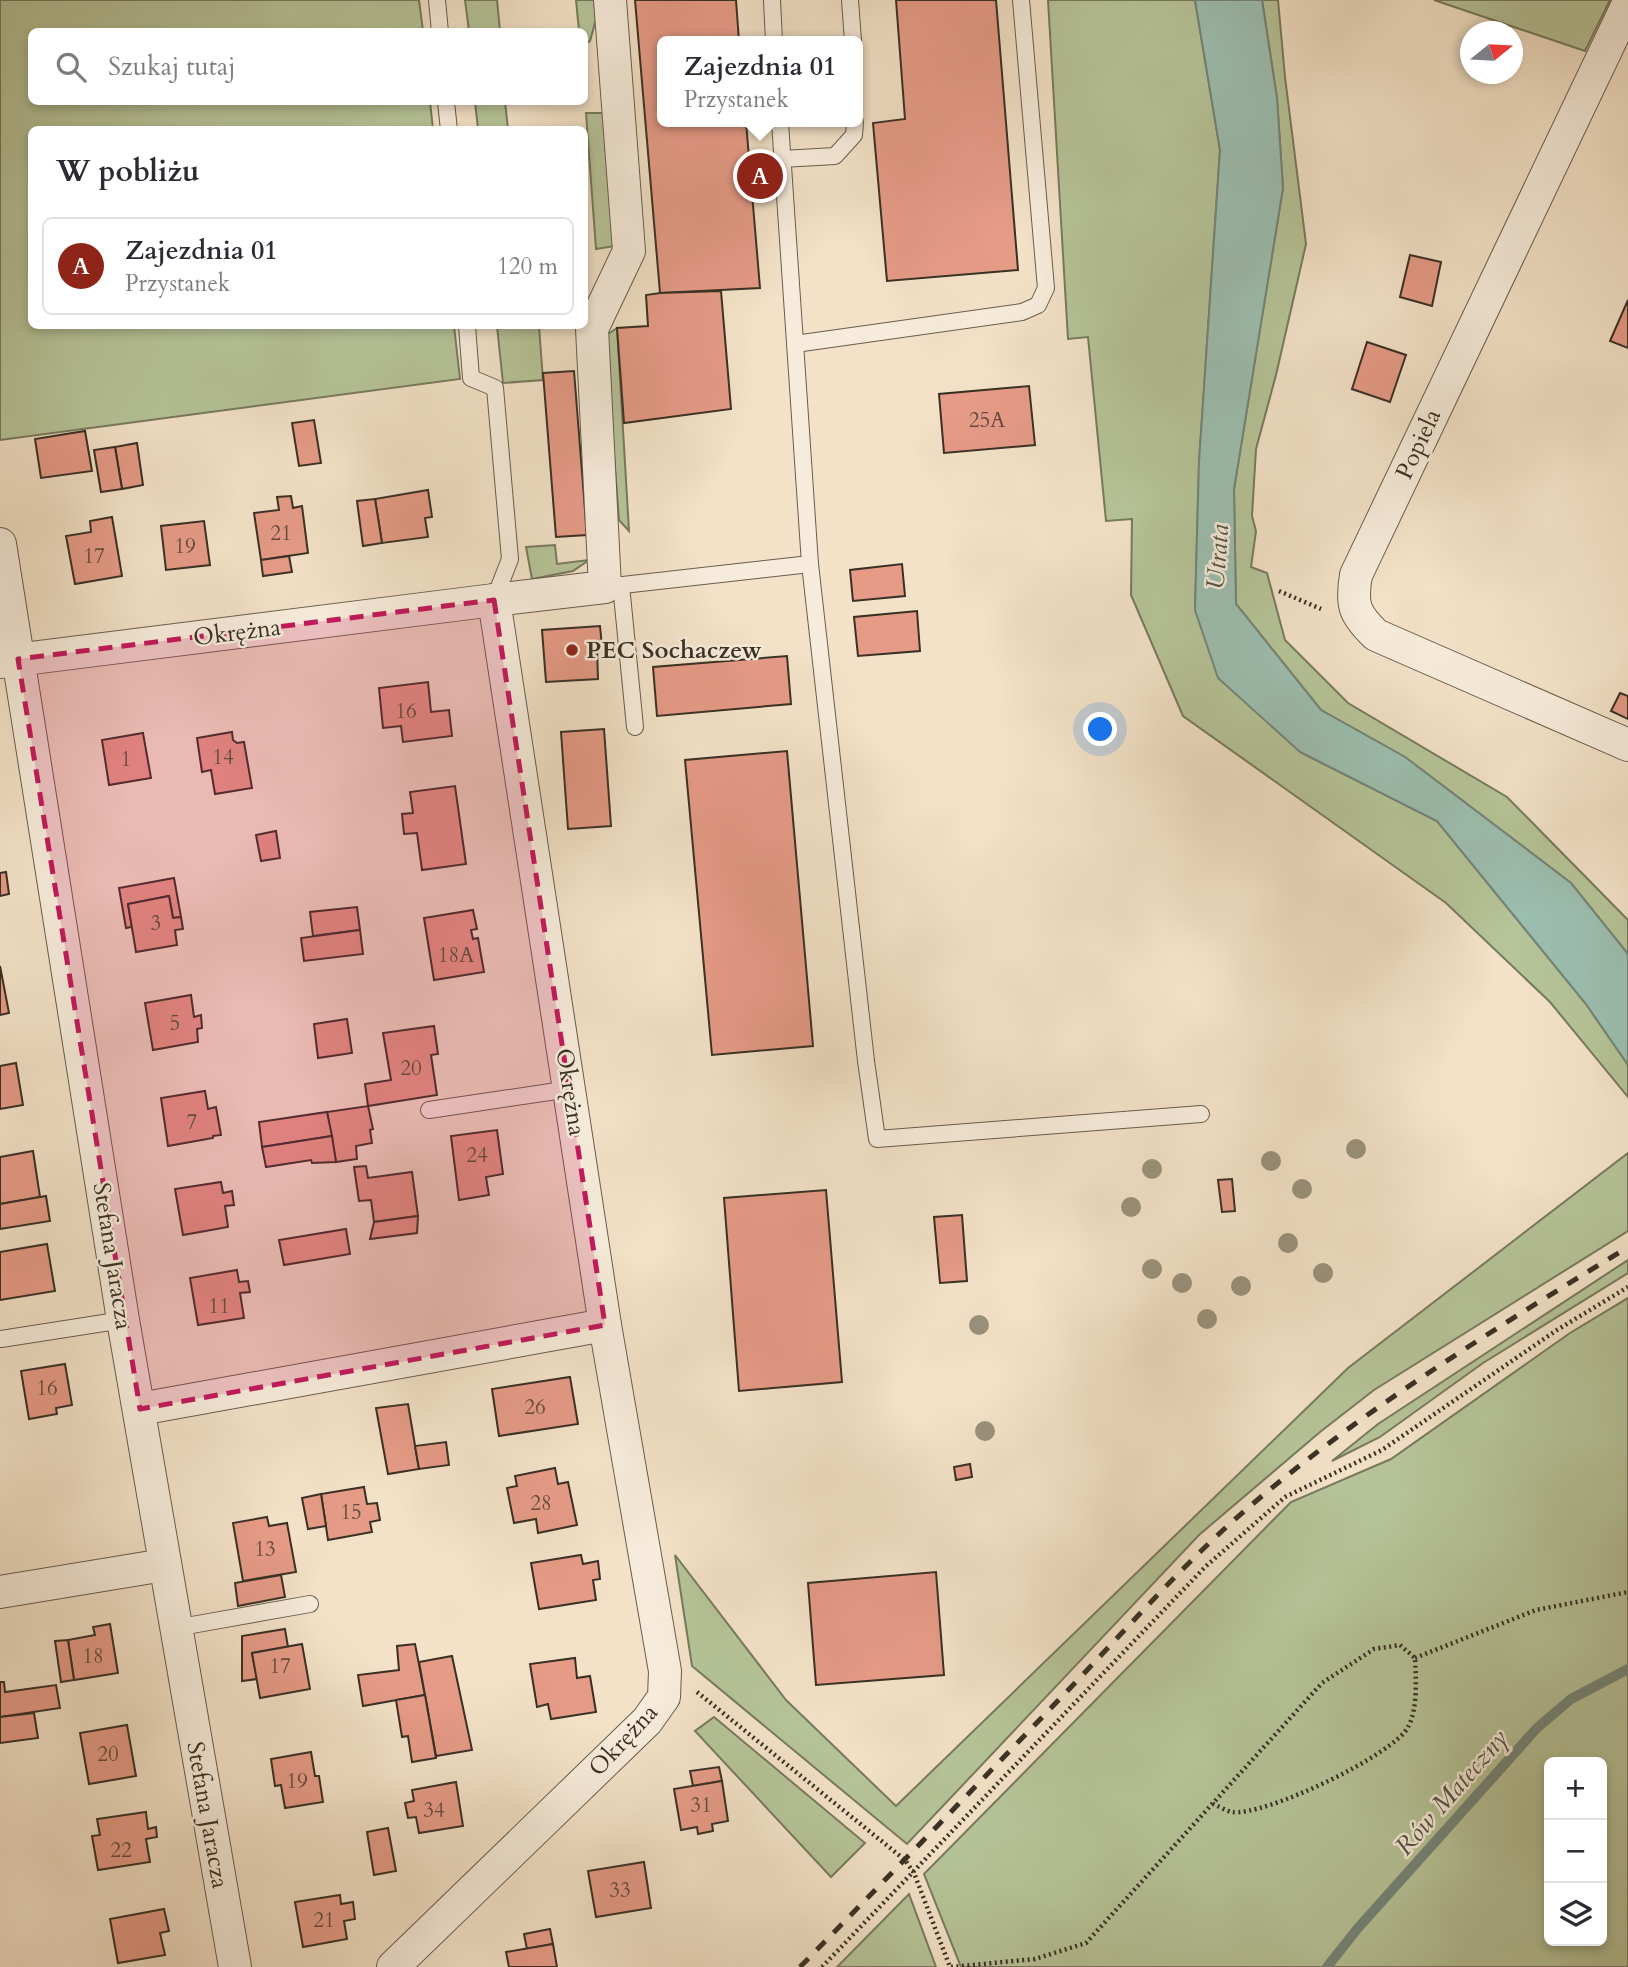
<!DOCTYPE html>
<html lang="pl">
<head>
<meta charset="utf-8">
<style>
  body { margin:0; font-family:Cardo,serif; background:#f2f2f3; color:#2b2b33 }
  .controls { position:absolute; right:21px; bottom:21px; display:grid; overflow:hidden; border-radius:10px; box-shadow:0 4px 10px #0003 }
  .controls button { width:63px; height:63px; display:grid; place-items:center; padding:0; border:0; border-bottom:2px solid #e1e1e2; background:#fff; color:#2b2b33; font:35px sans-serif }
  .compass { position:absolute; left:1460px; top:21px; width:63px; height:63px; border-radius:50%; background:#fff; box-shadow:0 4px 10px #0003; rotate:72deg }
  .you { position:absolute; left:1101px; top:730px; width:24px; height:24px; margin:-18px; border:5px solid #fff; border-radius:50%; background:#1a73e8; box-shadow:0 0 0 10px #1a73e833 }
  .badge { display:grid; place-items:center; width:46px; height:46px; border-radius:50%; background:#8f2418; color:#fff; font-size:23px; font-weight:700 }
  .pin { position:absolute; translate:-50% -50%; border:4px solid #fff; box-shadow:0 2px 7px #0006 }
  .popup { position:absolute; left:657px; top:36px; width:206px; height:91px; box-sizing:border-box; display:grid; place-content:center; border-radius:10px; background:#fff; filter:drop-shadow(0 2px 5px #0005); font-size:23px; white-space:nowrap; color:#7c7c81 }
  .popup b { font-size:26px; color:#2b2b33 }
  .popup::after { content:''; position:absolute; left:50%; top:100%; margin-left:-14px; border:14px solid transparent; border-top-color:#fff }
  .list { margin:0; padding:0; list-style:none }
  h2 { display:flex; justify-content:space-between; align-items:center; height:91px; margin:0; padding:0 28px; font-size:30px }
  h2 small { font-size:23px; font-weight:400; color:#7c7c81 }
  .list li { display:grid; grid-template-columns:46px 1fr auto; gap:21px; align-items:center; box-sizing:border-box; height:98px; margin:0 14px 14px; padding:0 14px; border:2px solid #e1e1e2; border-radius:10px }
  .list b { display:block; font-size:26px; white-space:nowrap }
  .list p { margin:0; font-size:23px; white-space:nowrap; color:#7c7c81 }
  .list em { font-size:23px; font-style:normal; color:#7c7c81 }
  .icon { flex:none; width:38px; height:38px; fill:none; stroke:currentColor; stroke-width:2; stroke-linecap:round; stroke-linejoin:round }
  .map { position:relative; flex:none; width:1628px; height:1967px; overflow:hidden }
  .search { position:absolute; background:#fff; box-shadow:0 4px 10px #0003; left:28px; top:28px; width:560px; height:77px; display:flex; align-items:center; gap:18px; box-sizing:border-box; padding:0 24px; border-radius:10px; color:#7c7c81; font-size:26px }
  .panel { position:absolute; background:#fff; box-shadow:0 4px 10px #0003; left:28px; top:126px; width:560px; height:203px; border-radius:10px }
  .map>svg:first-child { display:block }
  .green { fill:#b6c499; stroke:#787a5f; stroke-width:2; fill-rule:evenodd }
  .water { fill:#9cbfb1; stroke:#748679; stroke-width:2 }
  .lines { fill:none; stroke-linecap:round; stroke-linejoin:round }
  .stream { stroke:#748679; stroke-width:10 }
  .building { fill:#e69b87; stroke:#393025; stroke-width:2 }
  .service-casing { stroke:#685c4e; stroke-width:18 }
  .minor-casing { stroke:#685c4e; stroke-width:34 }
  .path { stroke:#393025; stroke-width:4.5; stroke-dasharray:2 3.5; stroke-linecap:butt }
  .service { stroke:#f7ecdb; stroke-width:16 }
  .minor { stroke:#f7ecdb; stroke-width:32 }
  .rail { stroke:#393025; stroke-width:5; stroke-dasharray:12 12; stroke-linecap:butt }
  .tree { fill:#9a917b }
  .marked { fill:#c2185b; fill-opacity:0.2; stroke:#c2185b; stroke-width:5; stroke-dasharray:14 9; stroke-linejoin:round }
  .poi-dot { fill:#8f2418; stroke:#f7ecdb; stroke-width:2.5 }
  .labels { text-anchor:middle; stroke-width:5; stroke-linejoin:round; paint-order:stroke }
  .number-label { font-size:21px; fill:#644b3e }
  .street-label { font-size:24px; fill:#393025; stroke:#f7ecdb }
  .poi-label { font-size:24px; font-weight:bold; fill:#393025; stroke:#f7ecdb; text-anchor:start }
  .water-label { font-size:26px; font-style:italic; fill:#525448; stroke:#f7ecdb }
</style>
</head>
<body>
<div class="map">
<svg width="1628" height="1967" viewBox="0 0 1628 1967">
  <rect width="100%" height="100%" fill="#f3e2c8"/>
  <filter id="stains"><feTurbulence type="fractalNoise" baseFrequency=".00286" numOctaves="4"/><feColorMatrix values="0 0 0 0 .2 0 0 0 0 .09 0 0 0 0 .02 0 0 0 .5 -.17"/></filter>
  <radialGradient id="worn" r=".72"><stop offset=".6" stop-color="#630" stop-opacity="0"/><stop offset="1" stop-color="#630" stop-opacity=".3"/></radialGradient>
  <g class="green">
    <path d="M0,0h419l4,31 -391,1v70h398l3,27 -401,1v196h422l6,53 -460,61z"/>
    <path d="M465,0h32l3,31h-31z"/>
    <path d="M576,0h19l2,16 -7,25 -5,3 -1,-12 -5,-1z"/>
    <path d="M1048,0h147l25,150 -21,312 -4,148 105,142 137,69 149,183 42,61v32l-78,-95 -104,-99 -263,-187 -52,-121 1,-76 -26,2 -18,-184 -20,2z"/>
    <path d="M1262,0h16l7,77 21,167 -30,131 -20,74 -4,67 4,15 -5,36 16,6 18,67 63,63 159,94 121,123v34l-57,-71 -166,-126 -84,-47 -85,-106 -2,-115 49,-301 -6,-90z"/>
    <path d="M1434,0h176l-25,51z"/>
    <path d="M475,102h30l3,27h-30z"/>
    <path d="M586,113h17l12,133 -19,3z"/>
    <path d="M497,326h42l4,54 -40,3z"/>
    <path d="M617,328l12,203 -10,-11 -14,-184z"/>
    <path d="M555,545l2,19 32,-4 -16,11 -41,8 -6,-32z"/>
    <path d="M1628,1153v78l-254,159 -54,42 -121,103 -292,309 -215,-178 -17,-111 111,145 110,106 452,-438z"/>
    <path d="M1628,1260v13l-145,90 -103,74 -48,24 46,-37z"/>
    <path d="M1628,1298v669h-667l-37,-93 367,-372 100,-43 179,-126zM1549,1762h53v179h-53z"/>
    <path d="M714,1717l151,126 -34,34 -136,-146z"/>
    <path d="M909,1894l27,73h-99z"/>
  </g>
  <path class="water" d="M1195,0h67l15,98 6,90 -49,301 2,115 85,106 84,47 166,126 57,71v111l-42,-61 -149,-183 -137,-69 -82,-74 -23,-68 4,-148 21,-312z"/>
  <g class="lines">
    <path class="stream" d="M1327,1967l31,-39 179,-200 34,-29 57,-30"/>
  </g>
  <g class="building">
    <path d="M635,0h101l3,41h-77v81h84l14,166 -100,5z"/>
    <path d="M896,0h100l22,270 -131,11 -14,-158 32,-4z"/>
    <path d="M1410,255l31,7 -9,44 -32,-9z"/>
    <path d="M721,291l10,118 -107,14 -7,-95 31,-2 -2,-31 14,-2z"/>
    <path d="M1628,300v48l-18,-7z"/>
    <path d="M1367,342l39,13 -16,47 -38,-13z"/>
    <path d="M574,371l13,164 -31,2 -13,-164z"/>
    <path d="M1029,386l6,59 -91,8 -5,-59z"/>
    <path d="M314,420l7,43 -22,3 -7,-43z"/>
    <path d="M85,431l7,40 -51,7 -6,-39z"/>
    <path d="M137,443l6,42 -21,4 -7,-42z"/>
    <path d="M115,447l7,42 -21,3 -7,-42z"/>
    <path d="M428,490l4,27 -7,1 3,19 -46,6 -7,-44z"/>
    <path d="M291,496l2,12 9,-2 6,47 -47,7 -7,-47 25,-3 -2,-13z"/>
    <path d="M375,499l7,44 -19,3 -6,-45z"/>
    <path d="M112,517l10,59 -47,8 -9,-48 25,-4 -1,-11z"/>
    <path d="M204,521l6,44 -44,5 -5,-44z"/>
    <path d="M289,556l3,16 -29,4 -2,-16z"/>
    <path d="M902,564l3,32 -52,5 -3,-31z"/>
    <path d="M917,611l3,40 -62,5 -4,-39z"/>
    <path d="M600,626l2,21 -5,1 1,31 -52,3 -4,-52z"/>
    <path d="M787,656l4,48 -134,12 -4,-49z"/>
    <path d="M428,682l3,30 18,-2 3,26 -49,6 -2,-16 -18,2 -4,-40z"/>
    <path d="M1620,693l8,3v23l-17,-8z"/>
    <path d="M604,729l7,97 -43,3 -7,-97z"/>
    <path d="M232,732l1,8 4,3 7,-1 8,46 -37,6 -4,-24 -9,2 -5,-34z"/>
    <path d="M143,733l8,45 -42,7 -7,-45z"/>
    <path d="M787,751l26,295 -101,9 -27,-295z"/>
    <path d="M455,786l11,78 -44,6 -5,-37 -13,1 -2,-20 11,-1 -3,-21z"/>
    <path d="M276,831l4,27 -19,3 -5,-26z"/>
    <path d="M6,872l3,22 -9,2v-23z"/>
    <path d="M174,878l7,39 -8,1 -4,-22 -41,8 4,23 -6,1 -7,-40z"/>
    <path d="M169,896l4,22 8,-1 2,12 -8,1 2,15 -41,7 -8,-48z"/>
    <path d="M357,907l3,23 -47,6 -3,-24z"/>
    <path d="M473,910l4,19 -6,1 2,9 5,-1 6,34 -50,8 -10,-62z"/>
    <path d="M360,930l3,24 -59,7 -3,-23z"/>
    <path d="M0,966l9,47 -9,2z"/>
    <path d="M191,995l3,22 7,-2 1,13 -5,1 1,13 -45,8 -8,-47z"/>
    <path d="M347,1019l5,34 -34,5 -4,-34z"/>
    <path d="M434,1026l4,28 -7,1 6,40 -69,11 -3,-22 26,-4 -8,-47z"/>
    <path d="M16,1063l7,42 -23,4v-43z"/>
    <path d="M205,1091l3,18 8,-2 5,28 -8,1v2l-45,8 -7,-48z"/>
    <path d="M368,1106l5,23 -3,1 2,13 -16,3 1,13 -21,3 -9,-50z"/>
    <path d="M327,1112l5,24 -70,11 -3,-25z"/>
    <path d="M497,1130l6,44 -17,3 3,18 -30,5 -8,-64z"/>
    <path d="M332,1136l4,26 -24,1 -1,-3 -45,7 -4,-20z"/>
    <path d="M33,1151l7,46 -40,7v-47z"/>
    <path d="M366,1166l2,12 44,-6 6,44 -44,6 -3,-22 -12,1 -5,-34z"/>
    <path d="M1232,1179l3,32 -13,1 -4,-32z"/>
    <path d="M221,1182l2,11 9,-2 2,14 -9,1 3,21 -45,8 -8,-46z"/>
    <path d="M826,1190l16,192 -103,9 -15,-193z"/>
    <path d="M46,1196l4,25 -50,8v-25z"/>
    <path d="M962,1215l5,66 -27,2 -6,-66z"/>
    <path d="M418,1216l-1,17 -47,6 4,-17z"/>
    <path d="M346,1229l4,25 -66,11 -5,-25z"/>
    <path d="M47,1244l8,47 -55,9v-48z"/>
    <path d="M237,1270l2,12 9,-1 2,11 -10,1 4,25 -46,7 -8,-47z"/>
    <path d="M65,1364l7,41 -16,3 1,6 -28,5 -8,-48z"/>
    <path d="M570,1377l8,47 -79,12 -7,-47z"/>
    <path d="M408,1404l11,65 -31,5 -12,-66z"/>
    <path d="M446,1442l3,23 -30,4 -4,-23z"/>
    <path d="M970,1464l2,13 -16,3 -2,-13z"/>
    <path d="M555,1468l3,16 10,-2 9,43 -39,8 -2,-14 -22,4 -7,-35 10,-2 -2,-10z"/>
    <path d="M364,1487l3,17 10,-1 3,17 -10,2 2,10 -44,8 -7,-46z"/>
    <path d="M321,1494l5,32 -18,3 -6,-31z"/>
    <path d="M267,1517l2,9 18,-3 9,49 -53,9 -10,-58z"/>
    <path d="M581,1555l2,9 15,-3 2,18 -7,1 3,20 -57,9 -8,-46z"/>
    <path d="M936,1572l8,103 -128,10 -8,-102z"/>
    <path d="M281,1575l4,22 -47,9 -3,-23z"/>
    <path d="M110,1624l8,49 -44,7 -6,-40 27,-5 -2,-8z"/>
    <path d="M285,1629l3,18 -36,6 5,26 -15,2v-45z"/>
    <path d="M68,1640l6,40 -13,2 -6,-41z"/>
    <path d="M302,1644l8,45 -50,9 -8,-45z"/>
    <path d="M415,1644l10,51 -62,11 -5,-31 41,-5 -2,-24z"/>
    <path d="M452,1656l20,94 -36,6 -17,-94z"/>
    <path d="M575,1658l2,20 13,-2 6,36 -45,7 -3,-15 -11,3 -7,-43z"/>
    <path d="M0,1682h4l1,10 51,-7 4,23 -60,9z"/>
    <path d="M425,1695l11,63 -24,4 -4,-26 -6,1 -6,-37z"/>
    <path d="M34,1713l4,25 -38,5v-26z"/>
    <path d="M127,1725l9,51 -47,8 -9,-51z"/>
    <path d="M311,1752l4,24h4l4,26 -38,6 -4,-23 -6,1 -4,-27z"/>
    <path d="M719,1767l3,14 -29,5 -3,-15z"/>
    <path d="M722,1781l6,40 -16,3 1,7 -15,3 -1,-7 -16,3 -7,-41z"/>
    <path d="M456,1782l7,44 -44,7 -3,-16 -8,1 -3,-15 9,-2 -2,-11z"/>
    <path d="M146,1812l2,17 8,-2 1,10 -11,2 4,23 -52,8 -6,-34 8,-1 -3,-16z"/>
    <path d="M388,1828l8,43 -22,4 -7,-43z"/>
    <path d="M644,1862l7,46 -55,9 -8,-46z"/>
    <path d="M340,1895l1,9 12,-2 2,17 -11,2 3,18 -44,8 -8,-45z"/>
    <path d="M164,1909l5,22 -9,2 5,22 -47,8 -8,-44z"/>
    <path d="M550,1929l3,15 -26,5 -3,-15z"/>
    <path d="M553,1944l4,23h-48l-3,-15z"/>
  </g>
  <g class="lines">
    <g class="service-casing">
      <g id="service">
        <path d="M437,0l3,32"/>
        <path d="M772,0l2,41"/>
        <path d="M850,0l3,41"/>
        <path d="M446,102l3,28"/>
        <path d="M782,159l53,-3 19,-21 1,-13"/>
        <path d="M467,326l4,52 24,10 15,171 -16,41"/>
        <path d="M795,344l227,-32 16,-7 8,-17 -25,-288"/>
        <path d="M810,564l56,497 11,78 324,-25"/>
        <path d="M621,585l14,142"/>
        <path d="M605,587l205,-23 -30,-442"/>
        <path d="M429,1110l141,-21"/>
        <path d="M1,1339l122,-19"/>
        <path d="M175,1628l135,-24"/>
      </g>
    </g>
    <g class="minor-casing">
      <g id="minor">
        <path d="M1628,4l-272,571c-5,30 -2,39 20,60l252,110"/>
        <path d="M0,544l123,776 112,647"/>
        <path d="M494,600l111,-13 -13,-258 37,-78 -19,-251"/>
        <path d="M0,662l494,-62 111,725 60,346 -1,26 -17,24 -254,246"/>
        <path d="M140,1409l465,-84"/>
        <path d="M0,1592l164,-27"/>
      </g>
    </g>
    <g class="path">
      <path d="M1279,591l42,18"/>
      <path d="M1415,1658l121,-48 92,-18"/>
      <path d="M697,1692l208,168 9,13 36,94"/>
      <path d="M822,1967l383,-400 80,-70 97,-47 175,-120 71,-43"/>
      <path d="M951,1967l84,-8 51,-16 236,-260 52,-34 26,-4 15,13c1,20 3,51 -7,69 -14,28 -145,90 -176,85 -6,-1 -13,-6 -19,-8"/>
    </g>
    <use href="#service" class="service"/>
    <use href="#minor" class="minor"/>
    <path class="rail" d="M800,1967c92,-94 183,-188 274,-283 57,-60 112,-123 175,-177 117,-100 249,-180 379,-260"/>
  </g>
  <g class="tree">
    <circle cx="1356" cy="1149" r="10"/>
    <circle cx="1271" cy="1161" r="10"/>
    <circle cx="1152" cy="1169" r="10"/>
    <circle cx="1302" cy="1189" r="10"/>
    <circle cx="1131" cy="1207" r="10"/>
    <circle cx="1288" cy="1243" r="10"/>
    <circle cx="1152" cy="1269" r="10"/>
    <circle cx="1323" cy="1273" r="10"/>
    <circle cx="1182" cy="1283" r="10"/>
    <circle cx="1241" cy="1286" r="10"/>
    <circle cx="1207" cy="1319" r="10"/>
    <circle cx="979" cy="1325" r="10"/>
    <circle cx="985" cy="1431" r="10"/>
  </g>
  <path class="marked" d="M494,600l111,725 -465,84 -122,-750z"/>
  <circle class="poi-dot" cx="572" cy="650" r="7"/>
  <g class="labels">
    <g class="number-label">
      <text x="987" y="427">25A</text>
      <text x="281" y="540">21</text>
      <text x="185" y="553">19</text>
      <text x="94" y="563">17</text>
      <text x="406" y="718">16</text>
      <text x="223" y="764">14</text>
      <text x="126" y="766">1</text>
      <text x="156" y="930">3</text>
      <text x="456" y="962">18A</text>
      <text x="175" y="1030">5</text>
      <text x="411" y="1075">20</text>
      <text x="192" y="1129">7</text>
      <text x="477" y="1162">24</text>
      <text x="219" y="1313">11</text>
      <text x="47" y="1395">16</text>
      <text x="535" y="1414">26</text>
      <text x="541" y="1510">28</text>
      <text x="351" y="1519">15</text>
      <text x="265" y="1556">13</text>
      <text x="93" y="1663">18</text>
      <text x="280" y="1673">17</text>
      <text x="108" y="1761">20</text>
      <text x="297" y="1788">19</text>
      <text x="701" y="1812">31</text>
      <text x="434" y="1817">34</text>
      <text x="121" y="1857">22</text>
      <text x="620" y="1897">33</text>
      <text x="324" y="1927">21</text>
    </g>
    <g class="street-label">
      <text transform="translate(1418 444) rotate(-65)" y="8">Popiela</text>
      <text transform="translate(237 632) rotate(-7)" y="8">Okrężna</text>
      <text transform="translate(571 1092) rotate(81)" y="8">Okrężna</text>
      <text transform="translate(113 1256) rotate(81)" y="8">Stefana Jaracza</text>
      <text transform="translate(623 1740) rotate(-47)" y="8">Okrężna</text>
      <text transform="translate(208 1815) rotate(80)" y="8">Stefana Jaracza</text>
    </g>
    <g class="poi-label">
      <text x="586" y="658">PEC Sochaczew</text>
    </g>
    <g class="water-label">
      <text transform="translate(1217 557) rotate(-86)" y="9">Utrata</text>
      <text transform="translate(1451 1792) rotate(-49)" y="9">Rów Mateczny</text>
    </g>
  </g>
  <rect width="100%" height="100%" filter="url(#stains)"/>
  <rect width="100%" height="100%" fill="url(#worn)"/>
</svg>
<div class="controls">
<button>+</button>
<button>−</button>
<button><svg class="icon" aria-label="layers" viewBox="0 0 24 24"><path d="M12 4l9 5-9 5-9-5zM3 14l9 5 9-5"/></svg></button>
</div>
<svg class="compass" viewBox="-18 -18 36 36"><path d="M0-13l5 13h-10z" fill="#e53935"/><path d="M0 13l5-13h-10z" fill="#7c7c81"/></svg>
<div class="you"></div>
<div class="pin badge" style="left:760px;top:176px">A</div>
<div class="popup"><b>Zajezdnia 01</b>Przystanek</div>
<div class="search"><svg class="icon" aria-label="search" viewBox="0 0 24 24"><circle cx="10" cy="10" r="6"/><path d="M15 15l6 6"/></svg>Szukaj tutaj</div>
<section class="panel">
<h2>W pobliżu<small></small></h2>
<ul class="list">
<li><span class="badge">A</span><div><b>Zajezdnia 01</b><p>Przystanek</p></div><em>120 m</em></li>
</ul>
</section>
</div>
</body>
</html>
